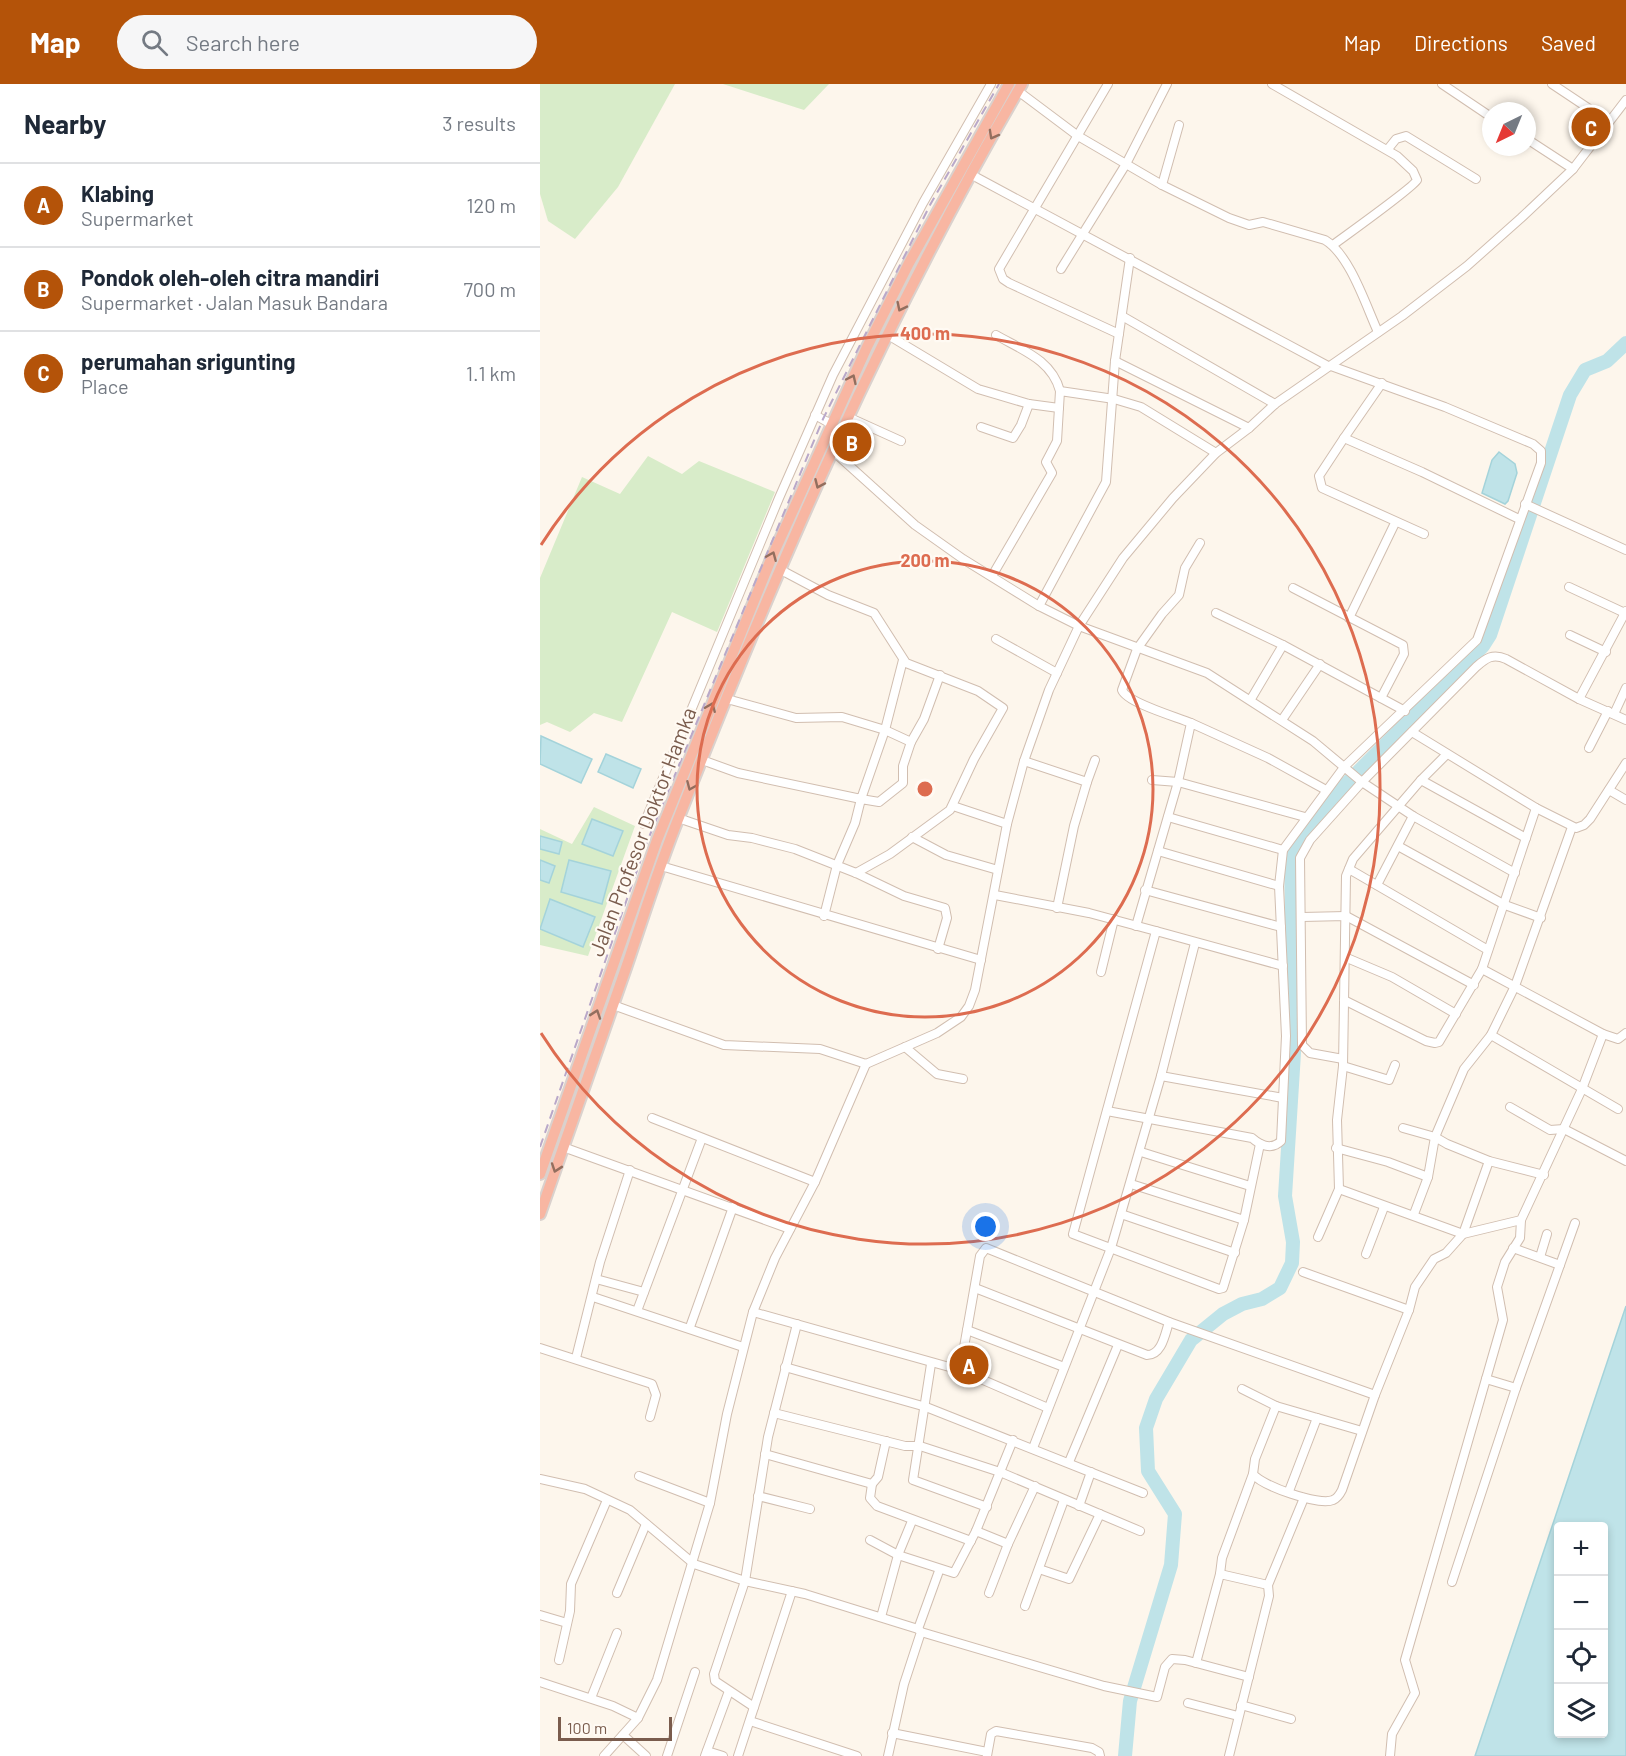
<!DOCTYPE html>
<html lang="en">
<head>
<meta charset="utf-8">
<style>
  body { margin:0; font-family:Barlow,sans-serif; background:#f6f6f7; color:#1f2937 }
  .controls { position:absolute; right:18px; bottom:18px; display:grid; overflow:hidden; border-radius:6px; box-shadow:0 3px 9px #0003 }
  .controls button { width:54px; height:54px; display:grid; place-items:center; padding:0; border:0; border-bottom:2px solid #e0e1e3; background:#fff; color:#1f2937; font:30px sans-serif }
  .compass { position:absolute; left:942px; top:18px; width:54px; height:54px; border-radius:50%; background:#fff; box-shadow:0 3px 9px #0003; rotate:223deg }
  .scale { position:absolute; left:18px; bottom:15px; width:114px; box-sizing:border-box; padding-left:6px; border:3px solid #7a5c4d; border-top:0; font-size:16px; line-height:21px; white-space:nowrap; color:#7a5c4d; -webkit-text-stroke:4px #fffaf3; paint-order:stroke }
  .you { position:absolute; left:446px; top:1143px; width:21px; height:21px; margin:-15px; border:4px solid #fff; border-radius:50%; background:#1a73e8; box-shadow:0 0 0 9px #1a73e833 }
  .badge { display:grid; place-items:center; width:39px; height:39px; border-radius:50%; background:#b45309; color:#fff; font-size:20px; font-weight:700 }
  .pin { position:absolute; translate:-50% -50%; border:3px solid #fff; box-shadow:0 2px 6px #0006 }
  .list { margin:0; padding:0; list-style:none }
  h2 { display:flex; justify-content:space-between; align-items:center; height:78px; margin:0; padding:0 24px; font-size:26px }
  h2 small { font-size:20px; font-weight:400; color:#747a83 }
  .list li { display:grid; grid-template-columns:39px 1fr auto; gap:18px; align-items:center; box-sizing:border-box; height:84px; padding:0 24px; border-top:2px solid #e0e1e3 }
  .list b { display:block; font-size:22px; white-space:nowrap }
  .list p { margin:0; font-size:20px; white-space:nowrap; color:#747a83 }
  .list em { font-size:20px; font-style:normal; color:#747a83 }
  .icon { flex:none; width:33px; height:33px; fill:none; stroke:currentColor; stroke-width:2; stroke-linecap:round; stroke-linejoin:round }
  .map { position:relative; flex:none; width:1086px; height:1672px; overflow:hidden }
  header { display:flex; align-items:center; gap:36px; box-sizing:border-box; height:84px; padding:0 30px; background:#b45309; color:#fff }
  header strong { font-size:28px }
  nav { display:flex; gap:33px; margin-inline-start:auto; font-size:21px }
  .search { width:420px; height:54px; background:#f6f6f7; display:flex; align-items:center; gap:15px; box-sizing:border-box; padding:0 21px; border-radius:33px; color:#747a83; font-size:22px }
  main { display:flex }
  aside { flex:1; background:#fff }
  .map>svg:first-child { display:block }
  .green { fill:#d8ecc9 }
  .water { fill:#bfe3e8; stroke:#a4d3da; stroke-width:1.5; fill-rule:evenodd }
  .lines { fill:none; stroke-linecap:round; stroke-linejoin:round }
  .river { stroke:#bfe3e8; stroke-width:14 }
  .minor-casing { stroke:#d1beb0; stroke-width:10 }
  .highway-casing { stroke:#dad1cd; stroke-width:14 }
  .minor { stroke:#fff; stroke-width:8 }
  .highway { stroke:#f8b6a2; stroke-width:10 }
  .rail { stroke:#b9a8c9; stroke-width:2; stroke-dasharray:9 6; stroke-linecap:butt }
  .oneway { stroke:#936e5e }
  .ring { fill:none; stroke:#dd6c50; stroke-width:3 }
  .labels { text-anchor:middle; stroke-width:4.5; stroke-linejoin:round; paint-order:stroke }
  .street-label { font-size:21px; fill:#7a5c4d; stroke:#fffaf3 }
  .centre { fill:#dd6c50; stroke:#fffaf3; stroke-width:3 }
  .ring-label { font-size:18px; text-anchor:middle; font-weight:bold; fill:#dd6c50; stroke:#fffaf3; stroke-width:4.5; stroke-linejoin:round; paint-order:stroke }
</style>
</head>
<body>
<header>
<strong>Map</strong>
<div class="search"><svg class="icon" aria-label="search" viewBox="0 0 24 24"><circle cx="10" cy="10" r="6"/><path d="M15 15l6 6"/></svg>Search here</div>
<nav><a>Map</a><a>Directions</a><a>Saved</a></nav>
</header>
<main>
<aside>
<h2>Nearby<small>3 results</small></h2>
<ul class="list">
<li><span class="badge">A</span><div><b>Klabing</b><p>Supermarket</p></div><em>120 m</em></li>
<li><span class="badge">B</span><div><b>Pondok oleh-oleh citra mandiri</b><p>Supermarket · Jalan Masuk Bandara</p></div><em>700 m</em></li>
<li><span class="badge">C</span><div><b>perumahan srigunting</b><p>Place</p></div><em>1.1 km</em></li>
</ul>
</aside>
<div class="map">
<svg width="1086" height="1672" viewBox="0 0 1086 1672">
  <rect width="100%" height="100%" fill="#fdf6ec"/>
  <g class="green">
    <path d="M0,0h135l-57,103 -43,52 -27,-18 -8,-27z"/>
    <path d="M183,0h106l-25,26z"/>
    <path d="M108,372l34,18 17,-13 76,31 -58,140 -45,-20 -50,110 -28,-9 -24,19 -23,-10 -7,3v-147l42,-101 38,17z"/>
    <path d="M54,723l41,19 -47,130 -48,-11v-116l32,15z"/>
  </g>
  <g class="water">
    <path d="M959,368l16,12 2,9 -9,28 -3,3 -23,-11 10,-33z"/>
    <path d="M1,652l51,23 -11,24 -41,-19z"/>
    <path d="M66,670l35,15 -8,19 -35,-16z"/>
    <path d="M52,735l31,12 -10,25 -31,-12z"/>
    <path d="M0,752l22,6 -3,12 -19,-5z"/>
    <path d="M0,776l15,6 -6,17 -9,-3z"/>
    <path d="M29,776l42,11 -9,33 -41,-12z"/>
    <path d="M10,815l45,18 -12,30 -43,-18z"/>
    <path d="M1086,1222v450h-151zM1018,1442h46v208h-46z"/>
  </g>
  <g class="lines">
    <path class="river" d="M585,1672l5,-55 41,-136 4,-51 -27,-43 -2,-43 10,-29 35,-59 32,-26 19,-10 20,-5 18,-11 12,-25 1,-21 -8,-46 9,-143 -3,-196 40,-58 152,-153 7,-11 80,-240 15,-25 22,-9 19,-18"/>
    <g class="minor-casing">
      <g id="minor">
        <path d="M568,0l-109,185 4,10 6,4 110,51"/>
        <path d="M732,0l125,72 16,15 4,9c-3,7 -72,56 -84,65"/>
        <path d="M902,0l49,33"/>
        <path d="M1012,0l57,38"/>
        <path d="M478,7l60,45 84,49 67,33 20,7 14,-3 62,18c25,15 41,66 53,92"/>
        <path d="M987,55l46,30"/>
        <path d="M848,65l8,-10 10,-3 70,43"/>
        <path d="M432,91l356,191"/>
        <path d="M622,101l17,-60"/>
        <path d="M521,185l65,-105 41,-80"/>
        <path d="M582,232l153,88"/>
        <path d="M348,251l90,54 51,15 30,4"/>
        <path d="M456,251c26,15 56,25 64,56"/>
        <path d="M575,277l134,67"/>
        <path d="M842,299l-38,55 78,34 97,47"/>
        <path d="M275,331l16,9"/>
        <path d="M308,333l53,24"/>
        <path d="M441,343l32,11 8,-13 8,-21"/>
        <path d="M804,354l-25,38 3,12 102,46"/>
        <path d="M293,367l82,74 48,34 76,47 40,20 128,47 106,68 49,41 51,34 102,57"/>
        <path d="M985,420l101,46"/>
        <path d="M241,486l47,25 46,18 32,50 72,28 25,17 -29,51 -24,51 -60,44 -34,19"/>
        <path d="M452,492l60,-103 -6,-11 11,-21 3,-50 54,8 27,8 75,46"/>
        <path d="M1029,503l56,26"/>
        <path d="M753,504l110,57 1,9 -23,44"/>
        <path d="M499,522l67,-124 9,-121 15,-103"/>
        <path d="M676,529l67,32 122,66"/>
        <path d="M809,534l46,-95"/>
        <path d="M1030,551l36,17"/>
        <path d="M456,555l61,34"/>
        <path d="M363,576l-18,70 26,12 13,-23 16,-44"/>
        <path d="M711,615l32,-54"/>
        <path d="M1039,615l47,-88"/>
        <path d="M1074,630l12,-26"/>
        <path d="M742,636l38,-56"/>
        <path d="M651,639c-14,-6 -64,-20 -69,-33l15,-41 25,-35 17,-19 6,-27 15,-25"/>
        <path d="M872,648l124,76 40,20 8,-3 6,-6 36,-56"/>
        <path d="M1049,664l19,-37"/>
        <path d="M162,676l36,13 123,26 24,-69 -43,-13 -46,1 -69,-19"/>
        <path d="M484,677l63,21 -13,44 -17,82"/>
        <path d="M612,696l26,2 127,35"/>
        <path d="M881,696l26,-26"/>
        <path d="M547,698l8,-22"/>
        <path d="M1069,706l17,10"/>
        <path d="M413,722l54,18"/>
        <path d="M628,733l115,33"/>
        <path d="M138,734l50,17 24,3 43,11 61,24 48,23 41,12 2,10 -9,31"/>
        <path d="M104,740l135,-326 54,-123 90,-172 68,-119"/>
        <path d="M372,753l34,18 52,15"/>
        <path d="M858,762l107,59 36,13"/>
        <path d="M618,767l121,35"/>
        <path d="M121,782l320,94"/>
        <path d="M809,785l139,81"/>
        <path d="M837,801l36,-69"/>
        <path d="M605,806l136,37"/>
        <path d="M455,811l94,18 67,18"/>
        <path d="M284,832l13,-51 18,-42 6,-24 18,3 24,-19v-17l8,-24"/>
        <path d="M762,833l44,-1 128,69"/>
        <path d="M596,842l42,-144 13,-59 77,35 58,32"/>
        <path d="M655,859l-34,133 122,22"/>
        <path d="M807,874l45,19 64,37"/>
        <path d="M942,885l121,65 15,5 8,-6"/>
        <path d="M561,888l13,-53"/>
        <path d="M804,916l82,41 9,2 4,-1 43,-73 54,-161"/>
        <path d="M73,921l111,40 96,4 46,15 71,-31 24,-16 8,-11 6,-16 32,-166 17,-63 25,-71 30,-64 44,-68 50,-60 43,-45 33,-25 26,-24 127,-88 65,-50 54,-48 52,-49 53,-69"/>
        <path d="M951,951l127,74"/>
        <path d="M365,963l32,27 26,5"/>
        <path d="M803,975l-33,-6 -8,-8 -2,-187 10,-18 52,-58 114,-115c10,-9 17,-14 30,-8l73,40 47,21"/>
        <path d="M803,982l46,14 6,-15"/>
        <path d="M970,1023l40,23 14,-1 62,32"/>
        <path d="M567,1027l145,27c9,8 20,12 29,3l5,-105 -7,-150 4,-36 62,-84 132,-126 64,-177v-12l-8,-7 -88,-37 -114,-41"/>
        <path d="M112,1034l163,64"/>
        <path d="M863,1044l32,9 12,7 42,17 55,14"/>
        <path d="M720,1060l-16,76 -21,68 -4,1 -146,-55 83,-303 127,35"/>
        <path d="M23,1063l227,82"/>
        <path d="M796,1064l52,14 40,15"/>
        <path d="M601,1068l109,34"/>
        <path d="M591,1100l113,36"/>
        <path d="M799,1105l124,45 58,-14 61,-131 21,-55"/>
        <path d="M581,1130l114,39"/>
        <path d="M874,1130l14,-37 7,-40 29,-68 27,-34 24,-49 57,-159"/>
        <path d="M778,1153l21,-48 -2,-69 6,-54 3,-190 7,-17 68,-79 105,58"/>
        <path d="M973,1164l47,17"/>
        <path d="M826,1170l18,-47"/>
        <path d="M1000,1173l7,-23"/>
        <path d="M763,1188l106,38"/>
        <path d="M56,1195l48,13"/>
        <path d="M435,1204l172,67c15,0 18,-21 22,-33"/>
        <path d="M53,1213l150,50"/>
        <path d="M97,1227l65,-173"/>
        <path d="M213,1228l207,58 88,38"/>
        <path d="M150,1243l43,-120"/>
        <path d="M427,1246l97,37"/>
        <path d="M0,1264l112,36 4,11 -6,22"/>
        <path d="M36,1274l24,-96 30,-92"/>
        <path d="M391,1280l-18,116 74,27"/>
        <path d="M245,1283l141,40 217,86"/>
        <path d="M420,1286l20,-114 6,-8 183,74 206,73"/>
        <path d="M946,1295l30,9"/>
        <path d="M702,1305l34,17 86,25"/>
        <path d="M736,1322l-21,53 -2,15c9,12 66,32 80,26 5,-2 7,-6 9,-10l33,-95 34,-85 6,-23 19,-28 12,-6 17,-19 26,-73"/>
        <path d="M234,1329l131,33h15l80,26 140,59"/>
        <path d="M493,1364l78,-200 50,-172"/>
        <path d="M225,1370l107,30 6,-7 8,-36"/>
        <path d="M529,1378l49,-117"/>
        <path d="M99,1392l71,27"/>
        <path d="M0,1395l45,10 45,21 64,54 51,17 60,13 113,35 3,3 -17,52 -16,72"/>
        <path d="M332,1400l-2,14 7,8 94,35"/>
        <path d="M749,1407l28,-73"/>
        <path d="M218,1412l52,13"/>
        <path d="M539,1422l12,-34"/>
        <path d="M436,1447l32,13 27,-58"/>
        <path d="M330,1456l28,15 56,18 22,-42 37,-91"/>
        <path d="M499,1485l30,10 31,-65"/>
        <path d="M680,1490l2,-16 31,-84"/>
        <path d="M912,1498l64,-194 59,-165"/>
        <path d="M77,1509l29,-69"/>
        <path d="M449,1509l19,-49"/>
        <path d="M485,1522l39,-106"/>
        <path d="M0,1531l27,8"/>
        <path d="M341,1533l17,-62 14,-34"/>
        <path d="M378,1545l21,-58"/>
        <path d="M381,1548l183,54 53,11 8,-30 7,-8 13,1 64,17"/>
        <path d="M19,1576l11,-49 1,-27 36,-84"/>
        <path d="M656,1579l24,-89 48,11"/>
        <path d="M0,1598l73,24 25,12"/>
        <path d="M51,1614l26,-65"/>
        <path d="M648,1619l50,13"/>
        <path d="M701,1621l50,14"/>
        <path d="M214,1623l-39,-26 -1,-7 31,-93 23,-144 29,-113"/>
        <path d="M210,1637l107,35"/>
        <path d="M352,1649l95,19"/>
        <path d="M83,1651l23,21"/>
        <path d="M167,1667l16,5"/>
        <path d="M64,1672l34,-38 19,-38 53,-177 17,-89 26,-102 22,-54 40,-76 51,-118"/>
        <path d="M127,1672l28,-84"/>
        <path d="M165,1672l24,-65"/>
        <path d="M198,1672l54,-165"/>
        <path d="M447,1672l4,-22 5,-3 96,17 7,4 1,4"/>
        <path d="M689,1672l40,-160 -1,-11 36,-87"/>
        <path d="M850,1672l2,-22 23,-41 -10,-33 98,-340 -6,-33 8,-25 15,-24 1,-18"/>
      </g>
    </g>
    <g class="highway-casing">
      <g id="highway">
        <path d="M0,1090l117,-334 114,-281 96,-212 42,-84 100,-179"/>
        <path d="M0,1130c28,-82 57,-164 86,-246 17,-50 33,-102 53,-151 98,-251 206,-500 343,-733"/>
      </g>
    </g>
    <use href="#minor" class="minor"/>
    <use href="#highway" class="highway"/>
    <path class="rail" d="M0,1063l107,-305 176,-423 107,-214 69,-121"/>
  </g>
  <defs><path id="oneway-chevron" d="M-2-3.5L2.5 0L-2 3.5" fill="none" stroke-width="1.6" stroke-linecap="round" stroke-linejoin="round" transform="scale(1.5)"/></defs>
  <g class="oneway">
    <use href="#oneway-chevron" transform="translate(453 51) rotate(119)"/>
    <use href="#oneway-chevron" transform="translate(361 223) rotate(116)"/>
    <use href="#oneway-chevron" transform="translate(312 295) rotate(-65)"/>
    <use href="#oneway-chevron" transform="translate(279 400) rotate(114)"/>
    <use href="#oneway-chevron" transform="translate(232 472) rotate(-67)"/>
    <use href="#oneway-chevron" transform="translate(171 623) rotate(-68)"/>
    <use href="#oneway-chevron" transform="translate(151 702) rotate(113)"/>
    <use href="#oneway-chevron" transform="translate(56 930) rotate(-71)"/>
    <use href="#oneway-chevron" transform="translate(16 1084) rotate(109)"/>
  </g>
  <g class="ring">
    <circle cx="385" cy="705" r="228"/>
    <path d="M1 461A455 455 0 1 1 1 949"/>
  </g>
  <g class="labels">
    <g class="street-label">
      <text transform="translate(103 748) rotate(-69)" y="7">Jalan Profesor Doktor Hamka</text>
    </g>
  </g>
  <circle cx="385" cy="705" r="9" class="centre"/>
  <g class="ring-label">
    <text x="385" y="256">400 m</text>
    <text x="385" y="483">200 m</text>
  </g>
</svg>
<div class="controls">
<button>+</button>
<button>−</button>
<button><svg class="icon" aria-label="locate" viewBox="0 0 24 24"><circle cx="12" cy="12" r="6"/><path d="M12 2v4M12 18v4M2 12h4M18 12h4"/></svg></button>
<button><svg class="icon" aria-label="layers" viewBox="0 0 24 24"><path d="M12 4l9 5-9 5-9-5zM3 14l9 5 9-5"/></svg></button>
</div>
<svg class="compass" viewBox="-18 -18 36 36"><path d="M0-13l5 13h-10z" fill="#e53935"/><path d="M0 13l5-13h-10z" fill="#747a83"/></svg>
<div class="scale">100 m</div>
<div class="you"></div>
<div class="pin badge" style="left:429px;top:1281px">A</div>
<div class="pin badge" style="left:312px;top:358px">B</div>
<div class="pin badge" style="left:1051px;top:43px">C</div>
</div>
</main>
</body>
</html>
